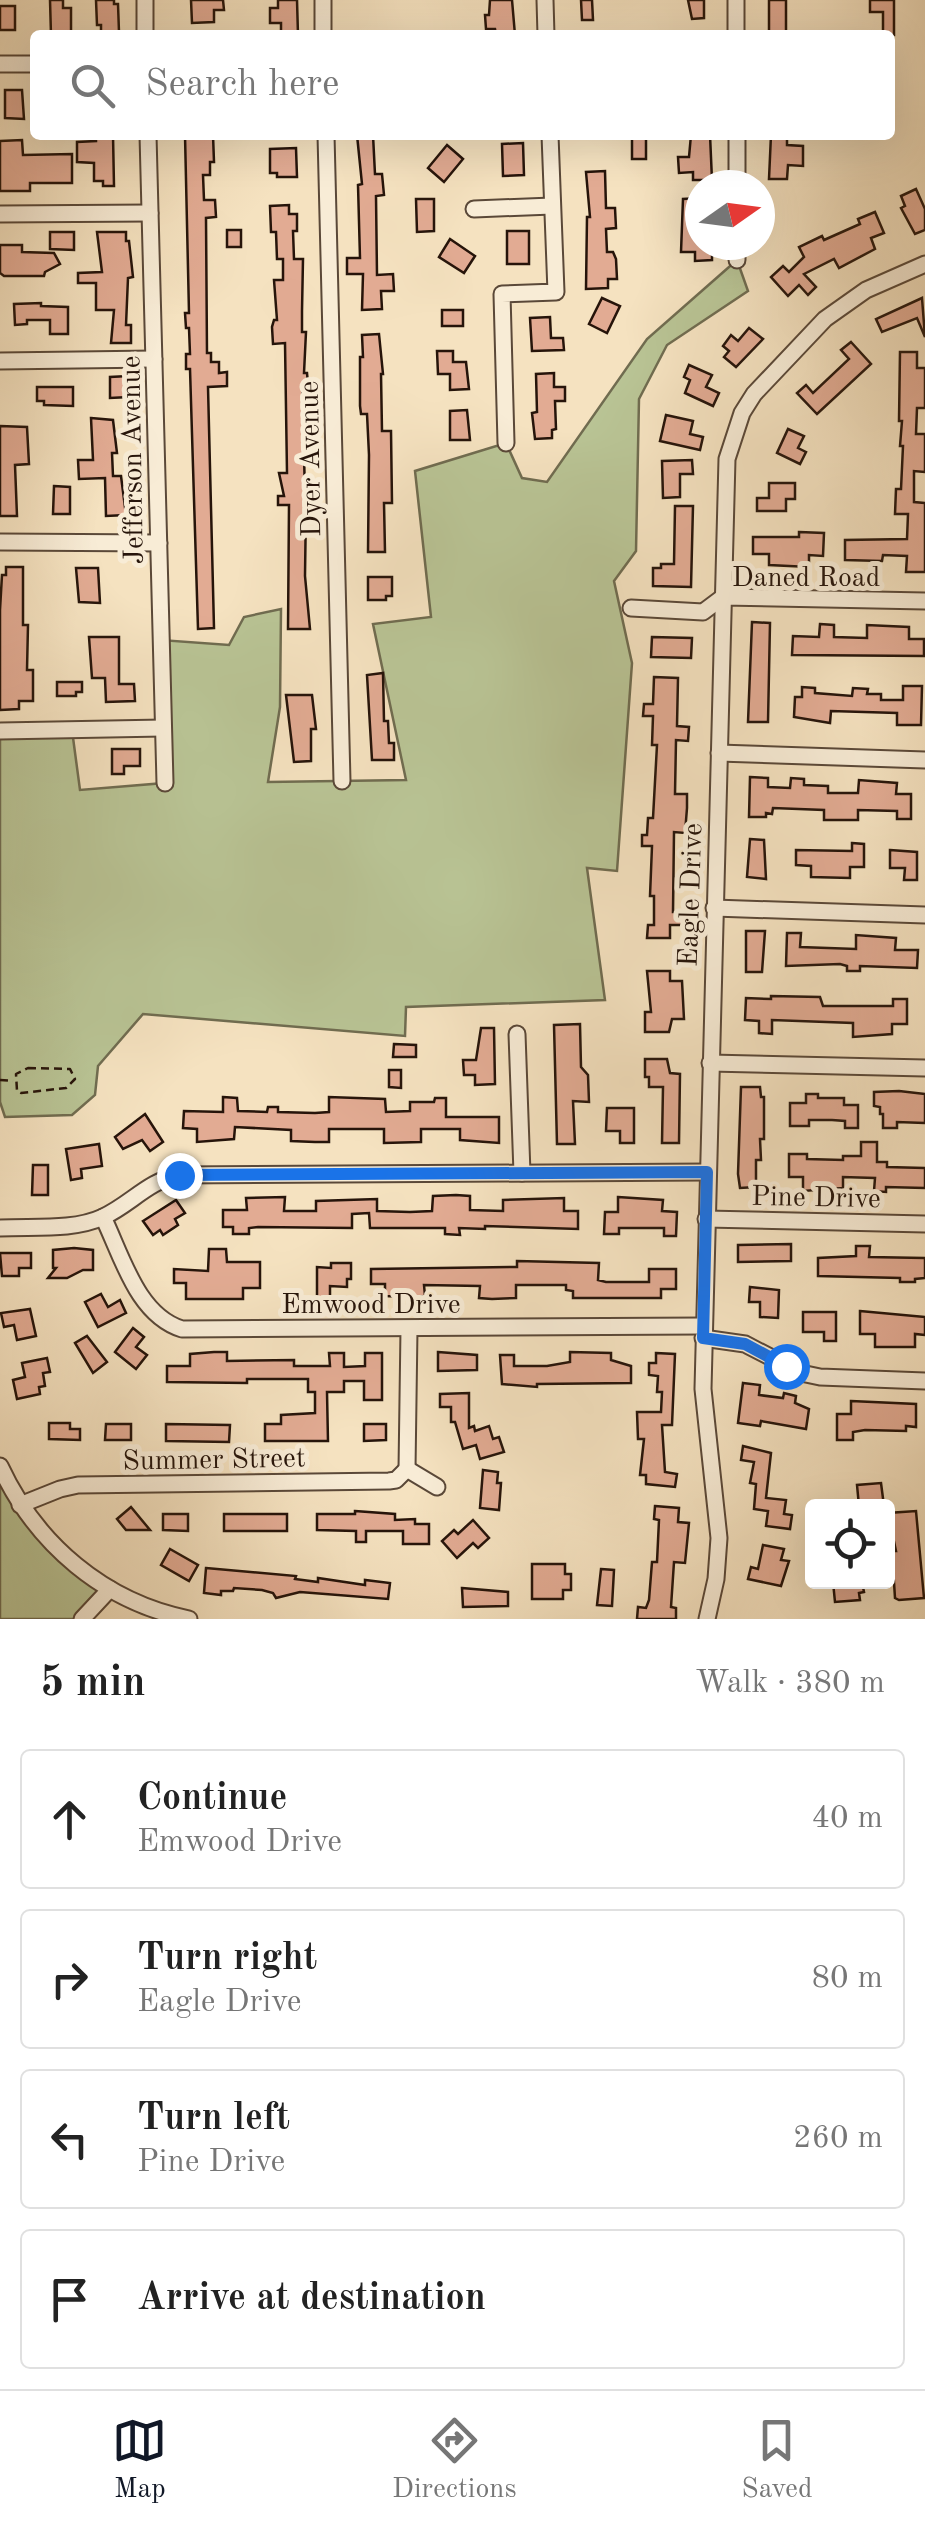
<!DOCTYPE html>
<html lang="en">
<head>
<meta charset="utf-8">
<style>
  body { margin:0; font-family:"Old Standard TT",serif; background:#f6f6f6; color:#222 }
  .controls { position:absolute; right:30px; bottom:30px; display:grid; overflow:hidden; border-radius:10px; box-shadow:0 10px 40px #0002 }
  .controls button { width:90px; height:90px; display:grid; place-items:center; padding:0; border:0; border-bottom:2px solid #e0e0e0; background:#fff; color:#222; font:50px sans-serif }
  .compass { position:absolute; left:685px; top:170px; width:90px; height:90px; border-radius:50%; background:#fff; box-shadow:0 10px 40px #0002; rotate:76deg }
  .stop { position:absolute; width:30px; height:30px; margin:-22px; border:8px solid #1a73e8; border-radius:50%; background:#fff }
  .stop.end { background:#1a73e8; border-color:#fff; box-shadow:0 2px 10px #0008 }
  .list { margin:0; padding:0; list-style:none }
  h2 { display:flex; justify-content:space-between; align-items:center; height:130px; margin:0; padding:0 40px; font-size:42px }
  h2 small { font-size:32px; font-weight:400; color:#767676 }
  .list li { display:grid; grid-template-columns:65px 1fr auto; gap:30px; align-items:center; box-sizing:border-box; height:140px; margin:0 20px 20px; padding:0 20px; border:2px solid #e0e0e0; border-radius:10px }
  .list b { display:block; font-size:38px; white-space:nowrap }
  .list p { margin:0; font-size:32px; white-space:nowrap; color:#767676 }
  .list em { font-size:32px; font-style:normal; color:#767676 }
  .icon { flex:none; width:55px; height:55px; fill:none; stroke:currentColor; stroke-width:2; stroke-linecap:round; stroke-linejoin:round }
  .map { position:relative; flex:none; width:925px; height:1619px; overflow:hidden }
  .search { position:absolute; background:#fff; box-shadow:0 10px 40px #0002; left:30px; right:30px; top:30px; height:110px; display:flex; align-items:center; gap:25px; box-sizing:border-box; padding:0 35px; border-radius:10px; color:#767676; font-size:38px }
  .sheet { height:770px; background:#fff }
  nav { display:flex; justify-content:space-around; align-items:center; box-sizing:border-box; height:140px; border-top:2px solid #e0e0e0; background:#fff; font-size:28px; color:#767676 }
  nav a { display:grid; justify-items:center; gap:5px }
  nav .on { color:#111827 }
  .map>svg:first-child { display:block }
  .green { fill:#b9c495; stroke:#706c50; stroke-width:2.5 }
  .building { fill:#e2ab93; stroke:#26140a; stroke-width:2.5 }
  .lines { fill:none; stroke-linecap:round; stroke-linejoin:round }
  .minor-casing { stroke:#5a4838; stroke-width:19 }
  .path { stroke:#26140a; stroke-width:2.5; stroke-dasharray:8 5; stroke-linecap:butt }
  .minor { stroke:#f8ecd6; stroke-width:15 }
  .route { stroke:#1a73e8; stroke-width:12 }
  .labels { text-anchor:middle; stroke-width:10; stroke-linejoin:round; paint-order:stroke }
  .street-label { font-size:28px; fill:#26140a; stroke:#f8ecd6 }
</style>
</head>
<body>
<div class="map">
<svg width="925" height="1619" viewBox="0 0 925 1619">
  <rect width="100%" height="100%" fill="#f5e2c0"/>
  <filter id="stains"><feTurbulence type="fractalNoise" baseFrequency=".002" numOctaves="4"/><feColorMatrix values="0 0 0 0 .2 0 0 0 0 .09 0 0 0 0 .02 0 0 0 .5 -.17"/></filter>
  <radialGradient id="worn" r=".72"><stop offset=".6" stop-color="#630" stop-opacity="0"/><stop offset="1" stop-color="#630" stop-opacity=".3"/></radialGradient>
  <g class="green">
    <path d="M737,260l11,31 -81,54 -28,54 -3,152 -22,30 18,82 -15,208 -30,-3 18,132 -199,7 -1,29 -262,-22 -45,52 -3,29 -23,20 -67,2 -5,-15v-371l72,-1 8,60 84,-7 -3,-143 68,5 15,-28 37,-8 -1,98 -12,75 138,-2 -33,-156 58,-7 -16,-146 91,-28 16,35 25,4 100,-143z"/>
    <path d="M0,1476l20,29 90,84 -28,30h-82z"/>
  </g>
  <g class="building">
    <path d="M50,0h13v8h8v27h-20z"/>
    <path d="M96,0h18v4h4l1,28 -18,1v-8h-4z"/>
    <path d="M191,0h32l1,10h-10v12l-22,1z"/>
    <path d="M278,0h19l1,35h-17v-12h-11v-15h8z"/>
    <path d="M490,0h22l3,35h-19l-1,-6h-9l-1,-14h4z"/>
    <path d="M581,0h11l1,20h-11z"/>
    <path d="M688,0h16v18l-12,1z"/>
    <rect x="769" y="0" width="17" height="35"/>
    <path d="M870,0h24v35h-11v-23h-13z"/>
    <rect x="0" y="6" width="15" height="24"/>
    <path d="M5,90h17l2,29 -19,-1z"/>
    <path d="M96,135h17l1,51h-11v-5h-9v-18l-17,-1v-20l19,-1z"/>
    <path d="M185,135h28l1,27h-4v13h-7l1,25h11l1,17 -10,1 1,135h4v9h8v11l8,-1v14l-19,1 6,241 -16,1 -8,-260h-4v-15h4l-1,-26h-3l-1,-15h4z"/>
    <path d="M357,135h16l2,39h7l2,21 -8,1 1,79 16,-1 1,17h-13l1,18 -20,1 1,-36h-16v-16h13l-2,-73 4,-1z"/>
    <path d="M691,135h19l2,45h-19v-8l-14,1 -1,-16h11z"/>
    <path d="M771,135h16v10l16,1v20l-15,-1 -1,14h-18z"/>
    <rect x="632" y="138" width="14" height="21"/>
    <path d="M22,140l1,15 49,-1v29h-42v8h-30v-50z"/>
    <path d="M523,143l1,32 -21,1 -1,-32z"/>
    <path d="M447,145l16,14 -19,23 -16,-14z"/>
    <path d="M296,148l1,29h-20v-4h-7v-24z"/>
    <path d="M605,171l1,37h9l1,20 -10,1 1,23h6l3,7 1,20h-9v9l-22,1 1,-72h3l-4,-45z"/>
    <path d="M916,189l9,20v21l-10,4 -14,-26 4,-2 -4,-10z"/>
    <path d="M700,198v47h12v15l-17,1v-9h-14l2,-53z"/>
    <path d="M416,199h18v32l-17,1z"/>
    <path d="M289,205v9h8v17h-4l1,28h9l-1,52v21h4l-2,41h3l1,11 -6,1 1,29 2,81h4v10h-3l-1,71 5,53h-22l1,-124h-11v-9h6l-5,-23h8l-2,-130 -12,1 -1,-17 2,-7h3l-3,-40h9v-21h-6l-1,-27h-5l-1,-26z"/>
    <path d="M875,212l9,21 -13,5 4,11 -36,19 -5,-9 -30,15 12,13 -8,8 -9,-10 -11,11 -17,-19 12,-11 6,6 15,-15 -5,-10 23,-11 2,4 36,-16 -2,-5z"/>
    <rect x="227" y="230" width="14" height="17"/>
    <rect x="507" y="231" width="22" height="33"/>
    <path d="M50,232h24v18l-24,-1z"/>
    <path d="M97,232h29v9h3l4,36 -5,1 -2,47h5v18h-20l3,-33h-18v-27h-18v-10l24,-1z"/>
    <path d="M450,239l25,17 -11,17 -25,-16z"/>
    <path d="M0,245h22v7l32,1 6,11 -15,8 -1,4h-40l-4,-3z"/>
    <path d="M602,298l18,8 -13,27 -18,-9z"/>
    <path d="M922,298l3,39 -8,-19 -35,14 -6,-13z"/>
    <path d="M41,303v3l27,1v27h-18v-14h-23v4l-12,1 -1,-21z"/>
    <rect x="442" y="310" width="21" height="16"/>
    <path d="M550,317l1,21h12l1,12 -32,1 -2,-33z"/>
    <path d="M749,328l14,11 -27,28 -12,-10 5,-6 -6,-5 8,-11 7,6z"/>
    <path d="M379,334l4,40h-2l1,57h9l1,72h-8l1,49h-17l1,-97 -2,-41h-6l-1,-8v-49h3l-1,-22z"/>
    <path d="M851,342l20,22 -54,50 -20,-21 9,-8 7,8 36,-34 -8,-9z"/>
    <path d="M437,351h16v11h13l3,27 -19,1v-16h-12z"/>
    <path d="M900,352h17v16h8v40h-8l-1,26h9v38l-11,-1v31l11,1v69h-19l1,-16 -24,-1 -1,6 -37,-1v-20l62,-1 1,-25h-13l1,-25h5l2,-43h-3l2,-25h-3z"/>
    <path d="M689,365l23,10 -6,12 13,6 -6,13 -28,-13 5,-13 -6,-3z"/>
    <path d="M554,373v14h11v14h-10l1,28 -4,1v8l-17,1 -3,-26 5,-1 -1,-38z"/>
    <path d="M128,376l1,21 -19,1v-21z"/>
    <path d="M37,387h36v19l-29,-1v-4h-7z"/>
    <path d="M467,410l3,30h-20v-29z"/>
    <path d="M666,415l27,6 -3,13 13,3 -3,13 -40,-9z"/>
    <path d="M91,418l22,2 4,33h-5l1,23h8l5,39 -20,1 -1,-38 -26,1 -1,-19h15z"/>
    <path d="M0,426l27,1 2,37 -14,1 2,51h-17z"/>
    <path d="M788,429l16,7 -6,12 8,4 -6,12 -23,-11z"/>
    <path d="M692,460l1,14h-13v23l-17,1 -1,-37z"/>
    <path d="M769,483h26v16h-9v12h-29v-13h12z"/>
    <path d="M54,486l16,1v27h-17z"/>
    <path d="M675,506h18l-2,81 -38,-1v-18h8v-4h13z"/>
    <path d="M799,532l25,1 -1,23 -14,-1v12l-40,-2v-11h-16v-17h46z"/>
    <path d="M6,567h17v58h5l-1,45h6v31h-14v8l-19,1v-100l2,-35h4z"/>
    <path d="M76,568h22l2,35 -21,-1z"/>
    <path d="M368,577h24v19h-6v4h-18z"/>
    <path d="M752,622l18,1 -2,99h-20z"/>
    <path d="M820,624l14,1v12l33,1v-13l42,2v12h15v17l-132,-1 1,-19 26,1z"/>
    <path d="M89,637h30v47h15l1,17 -29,1 -1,-24h-13z"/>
    <path d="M652,637l40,1 -1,20 -40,-1z"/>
    <path d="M383,673l1,48h4l1,22h5v17h-22l-5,-85z"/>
    <path d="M654,677l24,1 -1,48 12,1 -1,14 -12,-1 -1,54h12v14l-2,25 -11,-1 -1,80h11l-1,13h-13v13h-23l1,-13h6v-29h-4l2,-50h-10v-11h5l1,-17h5l4,-73h-5l1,-29h-10l1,-12h9z"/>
    <path d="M57,682h25v10h-6v4h-19z"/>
    <path d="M903,686h19l-1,39h-24v-12l-66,-2 -1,12 -36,-6 1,-20h7v-10l13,1v5l37,3 1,-8 15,1 -1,5h14v6h22z"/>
    <path d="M286,695h26l4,34h-5v32l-17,1z"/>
    <path d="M112,749h28v17h-16v8h-12z"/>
    <path d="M750,777l18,1v9l22,1 1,-10 13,1v6l24,1v7h30l1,-13 38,3 -1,11h15v25h-14v-8l-39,-1v10h-34v-10l-51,-2 -1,6 -6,-1v4h-17z"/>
    <path d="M750,839l14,1 2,39 -19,-2z"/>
    <path d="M852,843l12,1v23h-14v11l-39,-1v-11l-15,-1v-15l56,1z"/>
    <path d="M890,850l27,2v28h-13l1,-12h-15z"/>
    <path d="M746,931h19l-3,41h-16z"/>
    <path d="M787,933h14l-1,14 56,2v-14l40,3 -1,12h23l-1,18 -57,-2v5h-13v-5l-7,-2 -54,2z"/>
    <path d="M647,971h23v10h12l2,38h-12l-3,13h-24v-20h6z"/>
    <path d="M771,996l49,1 3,9h70v-7h14v25h-15v10l-39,3v-14l-81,-3v14l-13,-1v-12l-14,-1 1,-22 25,1z"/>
    <path d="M580,1024l1,43 7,8 1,27 -16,-1 2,43h-18l-3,-119z"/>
    <path d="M481,1028h13l1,56 -20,1v-10h-11l-1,-15h13z"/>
    <path d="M394,1044l22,1v12h-23z"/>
    <path d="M645,1059h22l3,14 10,1 -1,69h-17l1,-56h-14v-10h-4z"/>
    <path d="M389,1070h12v18l-12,-1z"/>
    <path d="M741,1087h19l1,10h3v42h-4l1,21h-5v27l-16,1 -2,-14z"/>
    <path d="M899,1091l26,3v29l-28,-1v6h-14v-14h-3v-7l-6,-1v-14z"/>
    <path d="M806,1094h12v4h26v7h14v23h-13v-7l-13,-1h-23v6h-19v-23h16z"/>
    <path d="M223,1097l14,1 1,13 29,1 1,-5h10v5l37,1 14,-1v-15l56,2 1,13 24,-1v-9h24l1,-4h11v19h53v26l-39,-3v-11h-39v13l-37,1v-14h-55v13h-14l-24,-1v-11l-56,-3 -1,12 -37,3v-13l-14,-1 1,-17 39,1z"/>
    <path d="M607,1108h27v35h-14v-12h-14z"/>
    <path d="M145,1114l18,28 -13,9 -8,-11 -19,9 -8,-12z"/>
    <path d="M861,1142h16v20h10v5l38,1v20l-39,-1v5l-12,-1 1,-13 -32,-1v11l-40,3v-14h-14v-23h18v5l36,1v-4h18z"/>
    <path d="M99,1144l3,22 -21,3 1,9 -11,2 -5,-31z"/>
    <path d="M33,1165h15v30h-16z"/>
    <path d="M456,1195l14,1v14l33,1v-11l61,-2v13h14v18l-93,-3v3l-26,-1 1,7 -15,-1v-6h-75l-1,-15 -17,1v14l-94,-1 -9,1v6h-16v-7h-10v-17h24l-1,-12 39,-1 -1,14h32v-10l61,-2v12l33,1 22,-1 1,-15z"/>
    <path d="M618,1197l45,3 -1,11 15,1 -1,24h-12v-8h-45v6h-15l1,-22h13z"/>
    <path d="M176,1200l9,13 -10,6 3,6 -15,10 -3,-5 -7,5 -10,-14z"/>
    <path d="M791,1244v17l-53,1v-17z"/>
    <path d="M856,1246h14l-1,11 56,1v20l-10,1v3h-15v-4l-82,-2v-18l38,-2z"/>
    <path d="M74,1248l19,2v20h-10l-16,8h-19l8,-10h-3v-18z"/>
    <path d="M209,1249h17l1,13h33v26h-17v11h-57v-16h-12v-14l34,2z"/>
    <path d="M0,1253h31v15h-12v8h-17z"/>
    <path d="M517,1261l82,2 -1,17 8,2h43v-13h27v20h-15v9h-88v-7l-7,-1v-5h-50v13l-24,1 -13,-1 1,-12 -56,-1 1,11 -15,1 -25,-1v-12h-14v-15l146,-2z"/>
    <path d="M331,1263h20v16h-4v8l-17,-1v12h-13v-31l14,1z"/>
    <path d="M750,1287l29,3 -1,28 -18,-1v-15h-11z"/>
    <path d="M101,1294l7,13 12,-7 6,13 -28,14 -13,-25z"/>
    <path d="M30,1309l6,27 -19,4 -3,-15 -10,2 -3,-14z"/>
    <path d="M860,1311l65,6v18l-10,-1v13h-40v-13h-15z"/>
    <path d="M803,1312h33v29h-12v-9h-21z"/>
    <path d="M133,1328l11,9 -8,10 11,8 -11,14 -21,-17z"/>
    <path d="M87,1336l20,26 -14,11 -18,-30z"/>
    <path d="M214,1352h13v9l67,-1v6h36l-1,-13h15v14l21,-1v-13h17v47h-18v-19h-20v11h-17l1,49h-63v-17h16v-9l34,-2v-21h-7v-13h-61v4l-80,-1v-16h23v-12z"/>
    <path d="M438,1352l39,3v15l-39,1z"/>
    <path d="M570,1352l41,1v7l20,6v17l-94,1v3l-35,-3 -2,-29h14v11h33l23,-4z"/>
    <path d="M656,1353l19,1 -3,71h-10l3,47 12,2 -2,13 -29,-3v-9h-6l4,-36h-6l-1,-27h24l1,-20h-5l1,-16 -9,-1v-12h7z"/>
    <path d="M47,1358l3,14 -7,1 2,13 -6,1 1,7 -23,5 -4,-19 12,-3 -3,-14z"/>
    <path d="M743,1383l17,2 -1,10 24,3 1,-5 12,3 -1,7 14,6 -3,20 -45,-8 -1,5 -22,-3z"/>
    <path d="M469,1393v35l5,-2 1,5 14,-5 4,13 6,-2 5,15 -24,7 -4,-14 -13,4 -8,-27h-4v-15h-11v-13z"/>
    <path d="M851,1401l65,3v23l-10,-1v5l-41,-1 -12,2v8h-16v-26h14z"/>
    <path d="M49,1423h21v6h10v11l-31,-1z"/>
    <path d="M106,1424h25v16h-26z"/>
    <path d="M166,1424l64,1 -1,17 -63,-1z"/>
    <path d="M364,1424h22v16l-22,1z"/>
    <path d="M743,1446l28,7 -5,45 20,2 -2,14 8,1 -2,14 -24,-3 2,-15 -14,-2 2,-25 -6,-1 4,-21 -13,-2z"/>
    <path d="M483,1470l15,2 -1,11h4l-2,27 -19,-2z"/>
    <path d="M881,1483l3,23h-25l-2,-21z"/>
    <path d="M655,1506l24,2 -1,14 11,1 -4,40 -11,-1 -3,45 5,1v11h-39l1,-12 8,1 3,-8 3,-38h5l2,-42 -5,-1z"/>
    <path d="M131,1507l19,23h-24l-9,-11z"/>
    <path d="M355,1511l40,3v6l20,-1v5h14v20h-26v-13h-37v11h-10v-11l-39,-1v-16h38z"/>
    <path d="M916,1511l8,87 -25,2 -4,-2 -3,-47h4l-8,-38z"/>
    <path d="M163,1514h25v17l-25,-1z"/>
    <rect x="224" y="1514" width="63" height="17"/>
    <path d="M473,1520l16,18 -11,10 -5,-5 -16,15 -15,-17 12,-11 4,4z"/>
    <path d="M763,1545l21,4 -3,11 8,1 -8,25 -33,-7 3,-12 7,2z"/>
    <path d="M170,1549l28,16 -9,16 -28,-16z"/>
    <path d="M532,1564h33v10h6v16h-8v9h-31z"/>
    <path d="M206,1568l90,8 -1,3 23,3v-4l47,7v-5l25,3 -2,16 -88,-7 -24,6 -3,-5 -11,-3 -28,-2 -1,3h-12v4l-17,-2z"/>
    <path d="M601,1569l13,1 -2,36 -15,-1z"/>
    <path d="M833,1582h29l2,10 -5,1 1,7 -25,2z"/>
    <path d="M462,1588l46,4v14l-45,1z"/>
  </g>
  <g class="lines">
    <g class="minor-casing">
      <g id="minor">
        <path d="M145,0v35"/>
        <path d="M323,0v35"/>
        <path d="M545,0l1,35"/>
        <path d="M736,0v35"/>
        <path d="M0,64h35"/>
        <path d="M148,135l17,648"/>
        <path d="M326,135l16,646"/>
        <path d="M737,135v50"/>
        <path d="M474,209l78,-3"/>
        <path d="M0,214l150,-1"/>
        <path d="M737,245v15"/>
        <path d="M0,361l154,-2"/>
        <path d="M506,443l-4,-149 54,-2 -6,-157"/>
        <path d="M0,542l159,1"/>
        <path d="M631,608l72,4 20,-15 202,4"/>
        <path d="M0,731l163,-3"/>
        <path d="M719,753l206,7"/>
        <path d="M714,908l211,7"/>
        <path d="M517,1034l5,139"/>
        <path d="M710,1063l215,5"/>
        <path d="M103,1217c19,39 34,98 79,112l521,-3"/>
        <path d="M706,1219l219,5"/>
        <path d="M0,1228c32,-2 73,3 103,-11 28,-13 45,-36 76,-42l528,-3"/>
        <path d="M703,1338l42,6 56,29 19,4 105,4"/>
        <path d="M0,1466c36,78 104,136 189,153"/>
        <path d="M407,1469l2,-140"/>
        <path d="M407,1469l30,18"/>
        <path d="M20,1505l40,-16 18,-4 311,-4 7,-1 11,-11"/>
        <path d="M82,1619l28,-30"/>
        <path d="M707,1619l9,-40 3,-41 -16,-149 24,-930 15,-46 12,-19 71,-75 41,-29 59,-26"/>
      </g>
    </g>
    <g class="path">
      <path d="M28,1068l42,1 5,10 -9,9 -45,5 -4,-2 -1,-17z"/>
      <path d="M0,1080l13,1"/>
    </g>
    <use href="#minor" class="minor"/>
  </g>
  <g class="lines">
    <path class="route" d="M179,1175l528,-3 -4,166 42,6 41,22"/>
  </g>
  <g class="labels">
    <g class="street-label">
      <text transform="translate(309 459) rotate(-91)" y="10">Dyer Avenue</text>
      <text transform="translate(131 460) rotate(-91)" y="10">Jefferson Avenue</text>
      <text x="806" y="586">Daned Road</text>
      <text transform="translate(689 895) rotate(-88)" y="10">Eagle Drive</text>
      <text transform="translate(816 1196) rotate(1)" y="10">Pine Drive</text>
      <text x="371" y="1313">Emwood Drive</text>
      <text transform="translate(214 1458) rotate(-1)" y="10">Summer Street</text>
    </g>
  </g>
  <rect width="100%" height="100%" filter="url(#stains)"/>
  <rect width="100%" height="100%" fill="url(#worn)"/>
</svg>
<div class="controls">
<button><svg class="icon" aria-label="locate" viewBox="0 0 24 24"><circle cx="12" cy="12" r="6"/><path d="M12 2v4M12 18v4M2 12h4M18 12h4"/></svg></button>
</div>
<svg class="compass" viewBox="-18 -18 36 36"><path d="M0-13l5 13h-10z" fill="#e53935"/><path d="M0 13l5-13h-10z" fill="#767676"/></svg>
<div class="stop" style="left:786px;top:1366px"></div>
<div class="stop end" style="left:179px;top:1175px"></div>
<div class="search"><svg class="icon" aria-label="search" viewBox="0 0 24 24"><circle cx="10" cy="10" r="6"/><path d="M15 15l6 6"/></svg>Search here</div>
</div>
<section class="sheet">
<h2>5 min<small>Walk · 380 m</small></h2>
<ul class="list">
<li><svg class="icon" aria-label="ahead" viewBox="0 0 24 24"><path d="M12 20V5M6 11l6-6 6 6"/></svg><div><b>Continue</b><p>Emwood Drive</p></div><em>40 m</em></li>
<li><svg class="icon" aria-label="right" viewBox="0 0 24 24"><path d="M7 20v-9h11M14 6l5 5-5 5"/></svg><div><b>Turn right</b><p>Eagle Drive</p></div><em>80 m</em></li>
<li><svg class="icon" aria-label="left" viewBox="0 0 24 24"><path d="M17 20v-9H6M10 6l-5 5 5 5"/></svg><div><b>Turn left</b><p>Pine Drive</p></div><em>260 m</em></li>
<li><svg class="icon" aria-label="arrive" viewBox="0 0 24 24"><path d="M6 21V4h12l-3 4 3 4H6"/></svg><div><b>Arrive at destination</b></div></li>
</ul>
</section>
<nav>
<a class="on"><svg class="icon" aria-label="map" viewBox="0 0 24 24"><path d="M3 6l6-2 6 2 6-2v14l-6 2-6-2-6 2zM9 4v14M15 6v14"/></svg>Map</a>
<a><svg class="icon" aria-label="directions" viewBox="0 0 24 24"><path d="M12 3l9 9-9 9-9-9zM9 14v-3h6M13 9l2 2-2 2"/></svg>Directions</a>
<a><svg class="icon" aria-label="saved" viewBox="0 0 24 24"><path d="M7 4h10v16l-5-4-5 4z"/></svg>Saved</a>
</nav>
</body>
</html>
